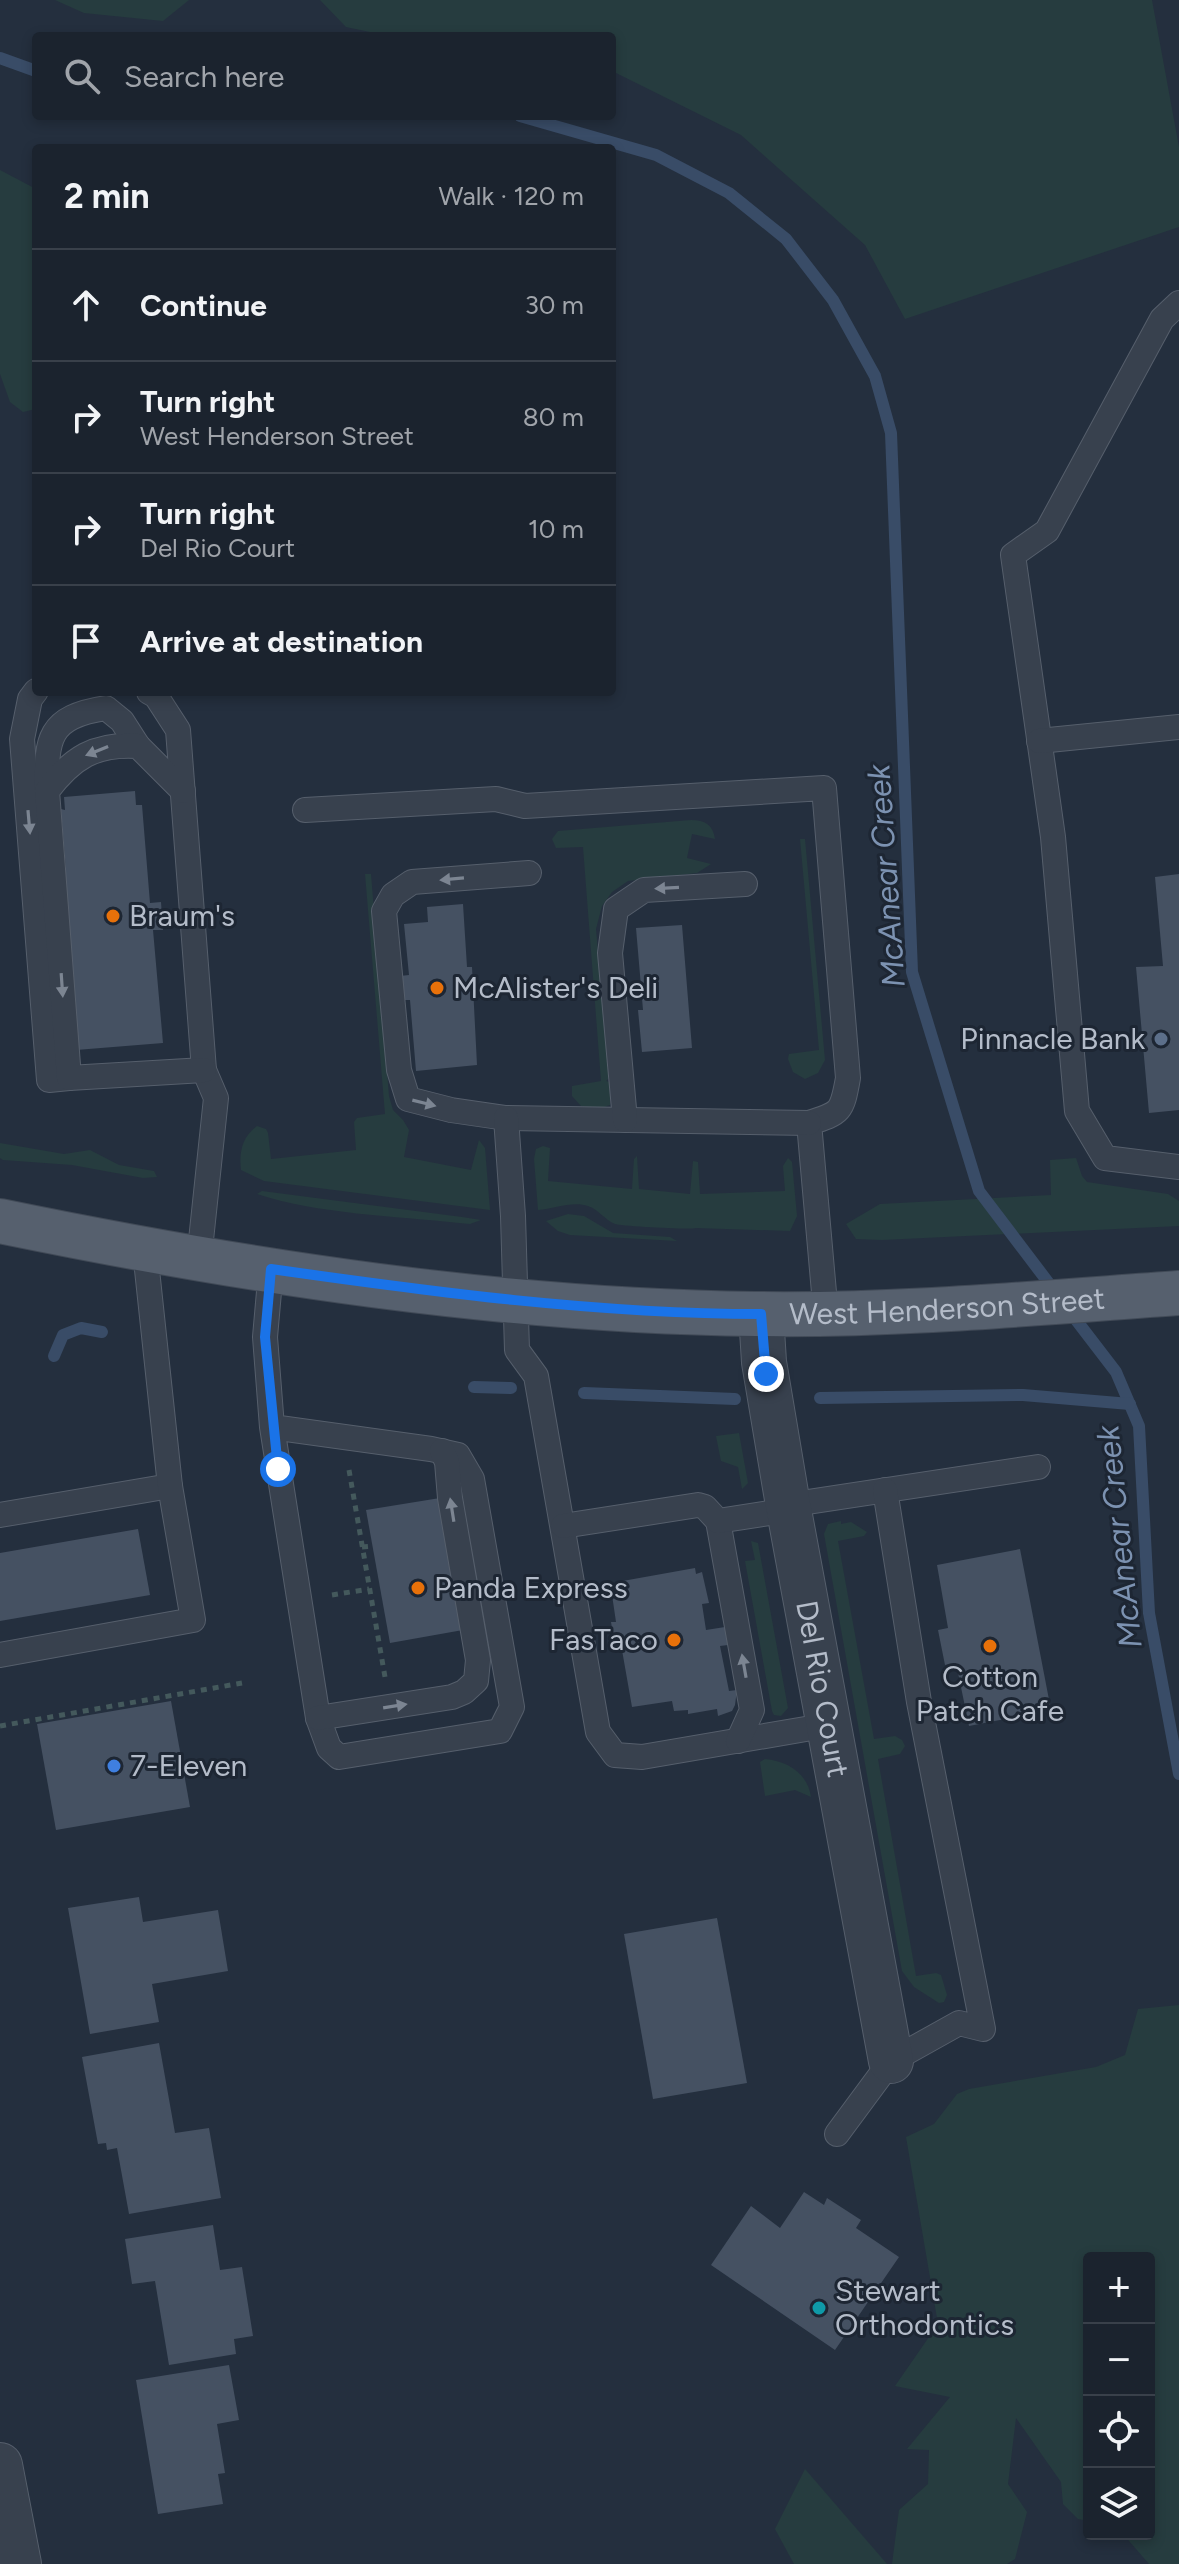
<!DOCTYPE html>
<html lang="en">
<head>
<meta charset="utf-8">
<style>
  body { margin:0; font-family:Figtree,sans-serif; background:#282f3a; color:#f1f3f6 }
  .controls { position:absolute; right:24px; bottom:24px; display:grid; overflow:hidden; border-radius:8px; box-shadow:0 4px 12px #0003 }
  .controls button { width:72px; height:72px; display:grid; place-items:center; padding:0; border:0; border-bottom:2px solid #39404a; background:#1b232e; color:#f1f3f6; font:40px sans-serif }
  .stop { position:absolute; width:24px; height:24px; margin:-18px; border:6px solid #1a73e8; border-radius:50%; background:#fff }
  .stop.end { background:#1a73e8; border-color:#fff; box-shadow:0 2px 8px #0008 }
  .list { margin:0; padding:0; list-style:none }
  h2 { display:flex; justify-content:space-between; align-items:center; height:104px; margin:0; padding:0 32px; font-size:34px }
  h2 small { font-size:26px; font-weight:400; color:#a0a4aa }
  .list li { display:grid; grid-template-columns:52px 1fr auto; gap:24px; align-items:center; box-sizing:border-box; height:112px; padding:0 32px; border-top:2px solid #39404a }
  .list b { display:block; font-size:30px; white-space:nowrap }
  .list p { margin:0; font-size:26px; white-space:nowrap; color:#a0a4aa }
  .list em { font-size:26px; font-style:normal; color:#a0a4aa }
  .icon { flex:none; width:44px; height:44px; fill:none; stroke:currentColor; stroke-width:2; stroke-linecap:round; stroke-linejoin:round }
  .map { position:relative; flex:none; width:1179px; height:2564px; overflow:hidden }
  .search { position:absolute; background:#1b232e; box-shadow:0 4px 12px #0003; left:32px; top:32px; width:584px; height:88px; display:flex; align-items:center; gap:20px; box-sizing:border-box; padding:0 28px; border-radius:8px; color:#a0a4aa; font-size:30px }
  .panel { position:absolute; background:#1b232e; box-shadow:0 4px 12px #0003; left:32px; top:144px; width:584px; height:552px; border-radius:8px }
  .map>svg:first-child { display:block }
  .green { fill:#263c3f }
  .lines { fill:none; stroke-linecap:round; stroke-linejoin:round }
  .stream { stroke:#394c67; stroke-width:12 }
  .building { fill:#455162 }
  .service-casing { stroke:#565f6c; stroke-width:26 }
  .minor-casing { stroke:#565f6c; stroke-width:46 }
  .primary-casing { stroke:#414a57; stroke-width:46 }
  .path { stroke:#44595c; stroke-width:5; stroke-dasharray:6 6; stroke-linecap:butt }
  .service { stroke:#38414e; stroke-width:24 }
  .minor { stroke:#38414e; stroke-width:44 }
  .primary { stroke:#56606e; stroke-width:44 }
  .oneway { fill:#7c8592 }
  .route { stroke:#1a73e8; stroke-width:10 }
  .food-dot { fill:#e8710a; stroke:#1d2633; stroke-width:3 }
  .service-dot { fill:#5c6f8a; stroke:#1d2633; stroke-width:3 }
  .shop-dot { fill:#3f7fe0; stroke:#1d2633; stroke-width:3 }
  .culture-dot { fill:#0f9aa8; stroke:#1d2633; stroke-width:3 }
  .labels { text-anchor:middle; stroke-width:6; stroke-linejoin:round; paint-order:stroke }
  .poi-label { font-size:30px; fill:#b4bcc9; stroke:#1d2633; text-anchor:start }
  .street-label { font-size:30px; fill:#b4bcc9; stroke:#1d2633 }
  .water-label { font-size:32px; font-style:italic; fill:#7c92b1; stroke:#1d2633 }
</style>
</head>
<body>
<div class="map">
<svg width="1179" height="2564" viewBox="0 0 1179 2564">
  <rect width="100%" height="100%" fill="#242f3e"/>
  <g class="green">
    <path d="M55,0h134l-26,21 -79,-8z"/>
    <path d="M320,0h832l27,147v80l-274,92 -40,-74 -124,-110 -129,-64v-35h-223l-43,-9z"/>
    <path d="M0,170l36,19v220l-13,3 -13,-10 -10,-28z"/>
    <path d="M691,820c14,0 22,5 24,19l-23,-5 -5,24 24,6 -14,9 -69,8 -16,11 -10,14 -6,23 13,149 -3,3 4,1v23l-11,4 -18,-3 -9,-10v-10l29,-5 -18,-234 -27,1 -4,-9 6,-8z"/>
    <path d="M800,839h5l20,221 -7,13 -13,6 -12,-7 -5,-13 1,-5 30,-4z"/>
    <path d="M365,874h6l18,222 4,14 10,10 6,10 -5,27 67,13 8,-30 6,8 5,62 -226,-29 -23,-11c-2,-18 1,-33 16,-44l9,3 2,4 3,26 85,-9 -2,-28 3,-4 28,-4z"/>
    <path d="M0,1143l64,11 26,-4 29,15 35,6 3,6 -14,1 -71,-13 -69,-5 -3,-2z"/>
    <path d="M543,1146l7,2 -2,33 84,8 2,-30 3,-3 2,33 51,5 3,-33 5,1 2,32 85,-3 -2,-25 5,-8 4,4 5,54 -7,15 -94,-3c-5,2 -75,-2 -81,-4 -10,-4 -17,-15 -27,-18 -16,-5 -34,3 -50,4l-4,-51 2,-10z"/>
    <path d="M1076,1158l6,18 5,6 81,12 11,7v25l-297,14 -26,-1 -10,-15 34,-20 171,-9 -1,-35z"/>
    <path d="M262,1191l200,26 19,3 -11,4 -11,-1c-64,-7 -142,-9 -202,-29z"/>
    <path d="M568,1214l16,2 29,17 57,4 7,4 -107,-6 -12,-4 -12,-10z"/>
    <path d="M739,1433l9,50 -6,6 -4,-22 -17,-6 -5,-25z"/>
    <path d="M841,1521v3l10,-2 16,10 -3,4 -26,5 36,198 21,-3 7,4 3,6 -5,8 -22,5 38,217 20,-3 5,2 6,20 -3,7 -5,1 -25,-16 -12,-16 -78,-437 4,-10z"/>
    <path d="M751,1541l7,2 30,165 -7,8 -7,-1 -2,-4 -27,-150 10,-1z"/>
    <path d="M765,1759c23,2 43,15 46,38l-16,-7 -30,6 -5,-34z"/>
    <path d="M1179,2005v559h-30l-26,-30h26v-276h-60v263l-11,-2 -15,-15 -2,-22 -45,-64 -8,66 19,28 -12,47 -8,5h-115l7,-54 29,-26 1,-34 -22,-1 43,-52 -55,-11 43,-62 -32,-187 28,-13 23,-30 12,-5 127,-22 29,-12 13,-46z"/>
    <path d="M805,2469l82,95h-93l-19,-35z"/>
  </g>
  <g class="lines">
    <g class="stream">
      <path d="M0,58l36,13"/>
      <path d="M520,116l136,39 73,38 57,46 47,61 42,76 16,57 21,539 67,219 78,103"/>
      <path d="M1070,1312l46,60 23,54 10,187 30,161"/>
      <path d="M54,1356l9,-21 18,-7 21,4"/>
      <path d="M474,1387l37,1"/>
      <path d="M584,1393l151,6"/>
      <path d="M820,1398l203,-3 107,9"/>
    </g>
  </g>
  <g class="building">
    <path d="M135,791l1,14h6l8,98 11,-1 2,28h-10l10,113 -87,7 -16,-180h6l-5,-61 4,1 -1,-13z"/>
    <path d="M1179,874v236l-30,3 -13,-146 27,-1 -8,-89z"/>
    <path d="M463,904l4,63h5l5,98 -61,6 -6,-71h-8l-2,-24 9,-1 -5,-51 24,-2 -1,-15z"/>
    <path d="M682,925l10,123 -50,4 -4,-42h5l-7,-82z"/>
    <path d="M440,1498l23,132 -73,13 -24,-133z"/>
    <path d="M138,1529l12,66 -150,26v-68z"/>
    <path d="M1020,1549l31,161 -82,16 -13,-63 -11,2 -7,-35 10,-2 -11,-63z"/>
    <path d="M695,1568l1,6 6,-2 7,31 -7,1 4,26 19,-3 3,18 -8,1 9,45 8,-1 -2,15 -3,6 -14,5 -1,-7 -29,5v-4l-14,1 -2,-10 -40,6 -13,-74 -6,1 -2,-12h5l-5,-34 7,-1 -1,-5z"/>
    <path d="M171,1701l19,106 -134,23 -19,-106z"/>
    <path d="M139,1897l4,25 75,-12 10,61 -76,13 7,38 -69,12 -22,-126z"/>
    <path d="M717,1918l30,165 -94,16 -29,-165z"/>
    <path d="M159,2043l16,90 34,-5 12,70 -92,16 -12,-66 -10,2 -1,-7 -8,1 -16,-87z"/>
    <path d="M804,2192l20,13 3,-7 34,22 -5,8 43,29 -64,93 -124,-85 40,-59 29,22z"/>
    <path d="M213,2225l7,45 22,-3 11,69 -19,3 2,15 -67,11 -14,-84 -23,3 -7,-45z"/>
    <path d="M229,2365l10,55 -22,4 8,49 -7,1 5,30 -65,10 -22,-134z"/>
  </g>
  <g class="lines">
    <g class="service-casing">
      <g id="service">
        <path d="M1179,303l-17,16 -115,212 -34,24 40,282 24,274 28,47 74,9"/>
        <path d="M36,691l-6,8 -8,40 27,341 20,-2"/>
        <path d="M149,692l7,4 22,34 26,340 12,28 -17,161"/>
        <path d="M1039,741l140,-14"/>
        <path d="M47,791c-1,-53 1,-74 59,-83l16,13 16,25"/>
        <path d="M183,791l-45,-45c-43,-3 -66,12 -91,45l22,287 135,-8"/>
        <path d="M305,810l191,-11 29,7 299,-18 24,290c-6,34 -7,35 -39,45l17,192"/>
        <path d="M529,873l-117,9 -19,13 -9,16 15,159 9,29 43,11 55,8 303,5"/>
        <path d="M506,1118l7,98 4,134 19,26 62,356 17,23 27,2 187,-32"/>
        <path d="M625,1120l-15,-167 6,-44 28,-19 101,-6"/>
        <path d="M271,1269l-6,68 7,90 46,291 11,30 10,9 161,-26 12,-24 -40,-228 -14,-24 -27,-6 -159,-22"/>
        <path d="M788,1505l250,-38"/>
        <path d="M0,1515l170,-29"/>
        <path d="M718,1521l34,189 -14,31"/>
        <path d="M563,1526l135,-21 7,2 13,14 71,-11"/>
        <path d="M0,1655l193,-35 -23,-134 -25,-235"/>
        <path d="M318,1718l134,-21 12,-5 12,-11 2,-21 -28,-162 -3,-36 -5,-11"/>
        <path d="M837,2134l54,-73 68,-38 24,6 -64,-327 -34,-212"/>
      </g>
    </g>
    <g class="minor-casing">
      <g id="minor">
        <path id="s1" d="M761,1314l3,48 24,143 103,556"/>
        <path d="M0,2465l19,99"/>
      </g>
    </g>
    <g class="primary-casing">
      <g id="primary">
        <path id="s2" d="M0,1221c248,51 502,90 756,93 141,2 282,-11 423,-21"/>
      </g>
    </g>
    <g class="path">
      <path d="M349,1470l36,207"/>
      <path d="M362,1547l11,-1"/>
      <path d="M332,1595l37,-6"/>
      <path d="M0,1726l242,-43"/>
    </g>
    <use href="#service" class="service"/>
    <use href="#minor" class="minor"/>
    <use href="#primary" class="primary"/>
  </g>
  <defs><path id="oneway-solid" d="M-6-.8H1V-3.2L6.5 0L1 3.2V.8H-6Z" transform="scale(2)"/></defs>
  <g class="oneway">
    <use href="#oneway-solid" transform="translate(97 751) rotate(158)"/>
    <use href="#oneway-solid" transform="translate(29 822) rotate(85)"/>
    <use href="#oneway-solid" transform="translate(452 879) rotate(175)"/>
    <use href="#oneway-solid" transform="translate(667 888) rotate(177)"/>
    <use href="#oneway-solid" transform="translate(62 985) rotate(86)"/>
    <use href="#oneway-solid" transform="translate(424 1103) rotate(14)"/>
    <use href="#oneway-solid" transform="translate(452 1510) rotate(-99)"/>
    <use href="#oneway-solid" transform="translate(744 1666) rotate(-100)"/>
    <use href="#oneway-solid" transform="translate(395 1706) rotate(-9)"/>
  </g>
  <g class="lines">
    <path class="route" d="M278,1469l-13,-132 6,-68c162,23 326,45 490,45l5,60"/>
  </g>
  <g class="food-dot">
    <circle cx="113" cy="916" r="8"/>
    <circle cx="437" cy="988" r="8"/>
    <circle cx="418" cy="1588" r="8"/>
    <circle cx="674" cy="1640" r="8"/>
    <circle cx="990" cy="1646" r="8"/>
  </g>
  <circle class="service-dot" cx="1161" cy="1039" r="8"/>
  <circle class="shop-dot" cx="114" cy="1766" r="8"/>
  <circle class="culture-dot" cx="819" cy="2308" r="8"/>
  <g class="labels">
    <g class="poi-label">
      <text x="129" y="926">Braum's</text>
      <text x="453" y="998">McAlister's Deli</text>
      <text x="1145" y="1049" text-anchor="end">Pinnacle Bank</text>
      <text x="434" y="1598">Panda Express</text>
      <text x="658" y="1650" text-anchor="end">FasTaco</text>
      <text x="990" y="1687" text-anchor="middle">Cotton<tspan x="990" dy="34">Patch Cafe</tspan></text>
      <text x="130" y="1776">7-Eleven</text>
      <text x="835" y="2301">Stewart<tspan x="835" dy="34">Orthodontics</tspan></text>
    </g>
    <g class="street-label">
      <text dy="10" stroke="none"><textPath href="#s2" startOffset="954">West Henderson Street</textPath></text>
      <text dy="10" stroke="none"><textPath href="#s1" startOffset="380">Del Rio Court</textPath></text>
    </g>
    <g class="water-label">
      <text transform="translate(886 876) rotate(-94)" y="11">McAnear Creek</text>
      <text transform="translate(1119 1537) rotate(-96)" y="11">McAnear Creek</text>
    </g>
  </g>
</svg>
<div class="controls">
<button>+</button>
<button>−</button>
<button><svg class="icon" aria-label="locate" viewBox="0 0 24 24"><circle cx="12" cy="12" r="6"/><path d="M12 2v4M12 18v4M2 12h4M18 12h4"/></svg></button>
<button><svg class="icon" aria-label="layers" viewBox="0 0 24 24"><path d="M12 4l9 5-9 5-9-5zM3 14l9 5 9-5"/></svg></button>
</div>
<div class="stop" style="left:278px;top:1469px"></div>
<div class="stop end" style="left:766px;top:1374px"></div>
<div class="search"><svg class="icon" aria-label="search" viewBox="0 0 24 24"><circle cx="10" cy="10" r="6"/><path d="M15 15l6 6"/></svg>Search here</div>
<section class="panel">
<h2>2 min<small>Walk · 120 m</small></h2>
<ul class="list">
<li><svg class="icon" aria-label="ahead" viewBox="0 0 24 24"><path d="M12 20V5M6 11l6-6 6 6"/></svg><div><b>Continue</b></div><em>30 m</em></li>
<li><svg class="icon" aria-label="right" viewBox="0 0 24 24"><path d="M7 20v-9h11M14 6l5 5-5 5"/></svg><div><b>Turn right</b><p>West Henderson Street</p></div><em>80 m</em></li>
<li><svg class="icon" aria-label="right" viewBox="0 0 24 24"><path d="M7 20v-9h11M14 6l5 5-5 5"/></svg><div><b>Turn right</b><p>Del Rio Court</p></div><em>10 m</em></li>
<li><svg class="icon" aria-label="arrive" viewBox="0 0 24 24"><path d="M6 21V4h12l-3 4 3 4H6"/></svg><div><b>Arrive at destination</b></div></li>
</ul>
</section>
</div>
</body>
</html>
